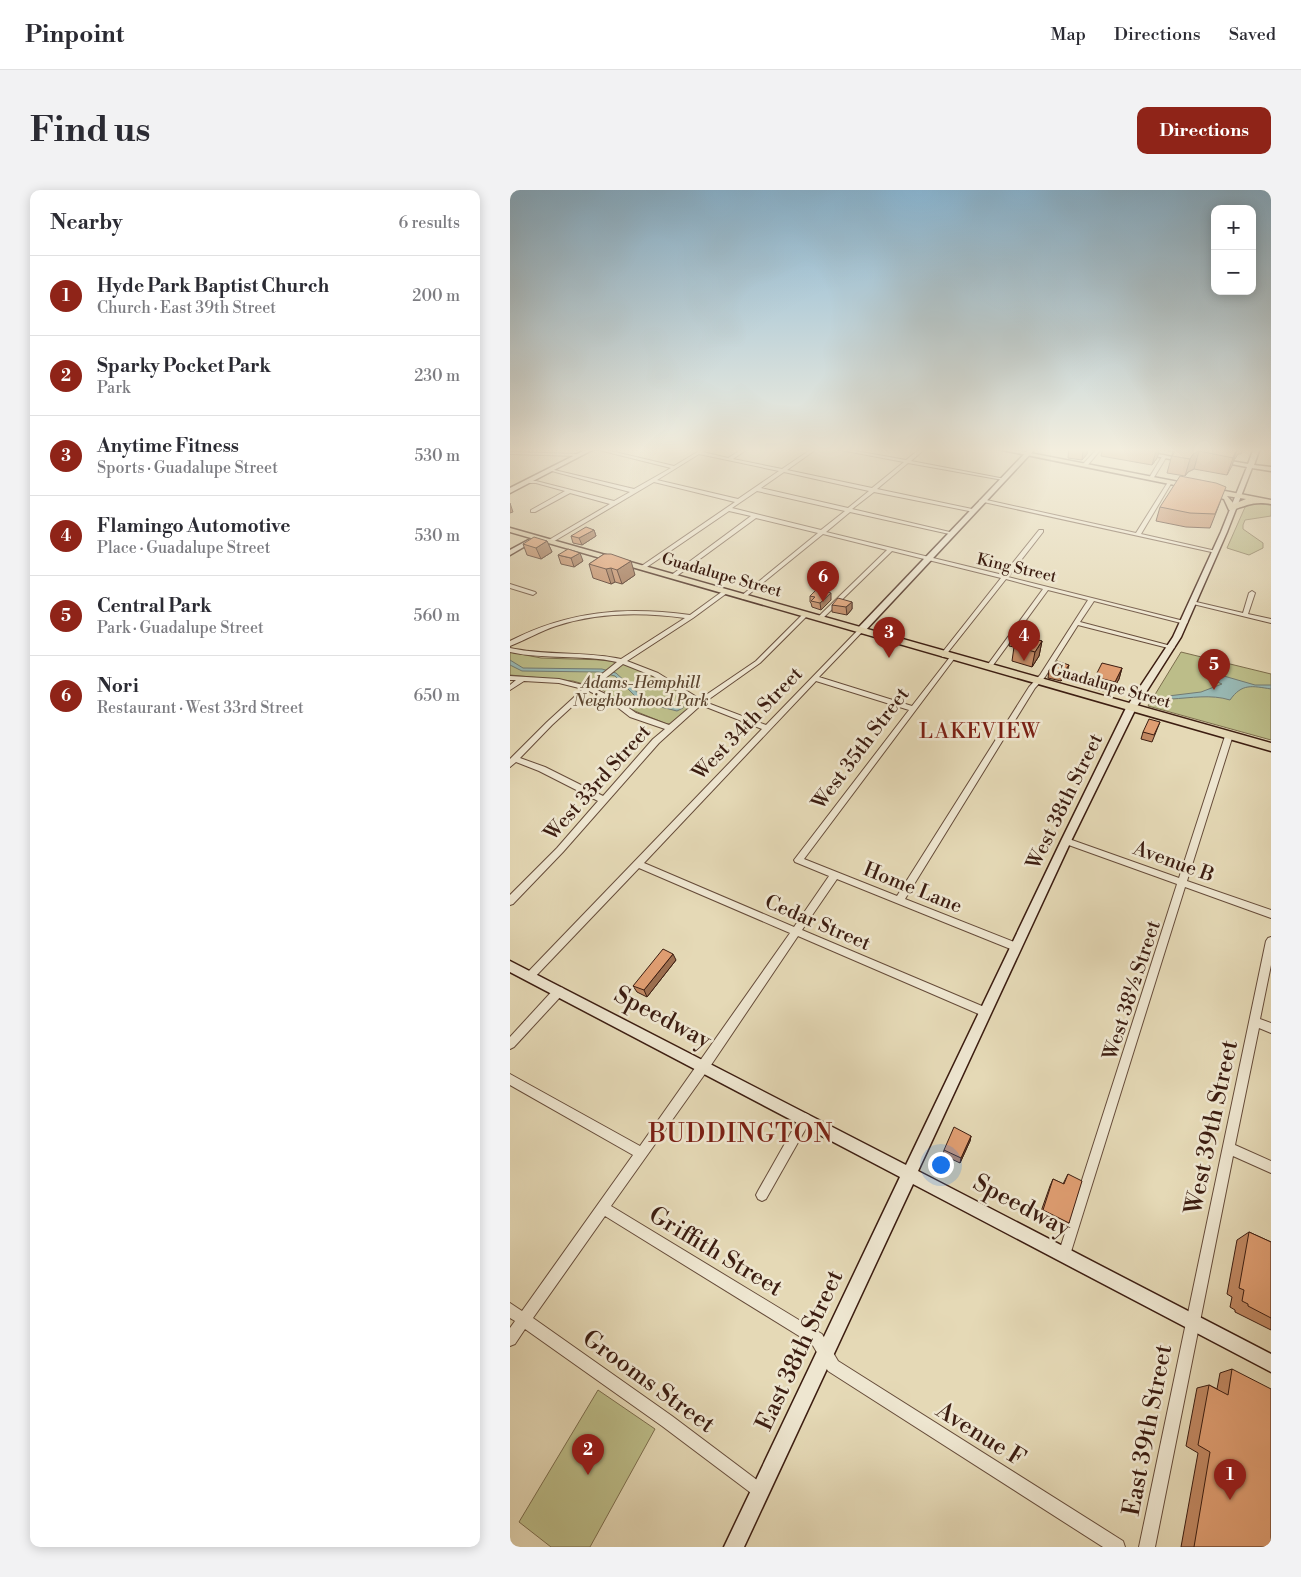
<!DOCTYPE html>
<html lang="en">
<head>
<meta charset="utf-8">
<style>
  body { margin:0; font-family:"Libre Bodoni",serif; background:#f2f2f3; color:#2b2b33 }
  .controls { position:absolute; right:15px; top:15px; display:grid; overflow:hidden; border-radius:10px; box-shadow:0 2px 12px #0003 }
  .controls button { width:45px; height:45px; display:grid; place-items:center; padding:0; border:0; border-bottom:1px solid #e1e1e2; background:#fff; color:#2b2b33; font:25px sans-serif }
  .you { position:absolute; left:430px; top:974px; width:18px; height:18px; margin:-12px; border:4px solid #fff; border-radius:50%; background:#1a73e8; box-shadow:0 0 0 8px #1a73e833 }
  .badge { display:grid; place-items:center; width:32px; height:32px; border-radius:50%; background:#8f2418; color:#fff; font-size:16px; font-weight:700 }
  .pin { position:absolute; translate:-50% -41px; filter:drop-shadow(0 1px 2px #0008) }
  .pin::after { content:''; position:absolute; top:26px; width:18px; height:15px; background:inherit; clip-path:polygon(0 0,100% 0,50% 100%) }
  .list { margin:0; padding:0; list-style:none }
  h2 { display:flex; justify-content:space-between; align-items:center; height:65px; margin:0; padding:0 20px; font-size:21px }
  h2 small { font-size:16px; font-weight:400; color:#7c7c81 }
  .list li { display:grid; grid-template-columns:32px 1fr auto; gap:15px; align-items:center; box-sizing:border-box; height:80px; padding:0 20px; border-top:1px solid #e1e1e2 }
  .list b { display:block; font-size:19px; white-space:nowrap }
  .list p { margin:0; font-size:16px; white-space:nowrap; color:#7c7c81 }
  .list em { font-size:16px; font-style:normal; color:#7c7c81 }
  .map { position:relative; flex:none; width:761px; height:1357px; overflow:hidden; border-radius:10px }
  header { display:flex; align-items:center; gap:30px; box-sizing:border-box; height:70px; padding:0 25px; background:#fff; border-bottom:1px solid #e1e1e2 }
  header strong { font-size:24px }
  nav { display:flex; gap:28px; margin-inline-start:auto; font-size:18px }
  .intro { display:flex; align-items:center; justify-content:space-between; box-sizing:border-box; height:120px; padding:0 30px }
  h1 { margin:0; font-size:35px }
  .button { padding:12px 22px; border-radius:10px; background:#8f2418; color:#fff; font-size:18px; font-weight:700 }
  main { display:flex; gap:30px; padding:0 30px }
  aside { flex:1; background:#fff; border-radius:10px; box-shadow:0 2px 12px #0003 }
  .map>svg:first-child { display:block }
  .green { fill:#bcbd89; stroke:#7c6d4d }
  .water { fill:#98b9b5; stroke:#737b73 }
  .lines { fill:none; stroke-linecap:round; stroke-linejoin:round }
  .street-casing { stroke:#664c3a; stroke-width:2 }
  .secondary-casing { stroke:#3c1d11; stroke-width:3 }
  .primary-casing { stroke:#3c1d11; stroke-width:3 }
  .street { fill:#eee6d0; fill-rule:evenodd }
  .secondary { fill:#eee6d0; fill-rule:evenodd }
  .primary { fill:#e5d9b6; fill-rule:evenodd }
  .wall { fill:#c18862; stroke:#3c1d11 }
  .shaded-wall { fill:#9d6f50; stroke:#3c1d11 }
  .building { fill:#e09e72; stroke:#3c1d11 }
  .labels { text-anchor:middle; stroke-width:5; stroke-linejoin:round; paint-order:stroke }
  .far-street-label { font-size:16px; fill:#3c1d11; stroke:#eee6d0 }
  .far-park-label { font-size:16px; font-style:italic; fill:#5c452f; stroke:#eee6d0 }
  .street-label { font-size:20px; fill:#3c1d11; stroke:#eee6d0 }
  .neighbourhood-label { font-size:21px; letter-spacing:1px; fill:#7a1f14; stroke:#eee6d0 }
  .near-street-label { font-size:24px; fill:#3c1d11; stroke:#eee6d0 }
  .near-neighbourhood-label { font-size:25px; letter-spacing:1px; fill:#7a1f14; stroke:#eee6d0 }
</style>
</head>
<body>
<header>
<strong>Pinpoint</strong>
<nav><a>Map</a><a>Directions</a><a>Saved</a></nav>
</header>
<div class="intro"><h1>Find us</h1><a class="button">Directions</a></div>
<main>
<aside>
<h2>Nearby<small>6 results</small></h2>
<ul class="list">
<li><span class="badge">1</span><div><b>Hyde Park Baptist Church</b><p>Church · East 39th Street</p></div><em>200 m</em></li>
<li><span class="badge">2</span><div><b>Sparky Pocket Park</b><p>Park</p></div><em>230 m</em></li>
<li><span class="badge">3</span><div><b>Anytime Fitness</b><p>Sports · Guadalupe Street</p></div><em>530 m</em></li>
<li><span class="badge">4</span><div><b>Flamingo Automotive</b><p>Place · Guadalupe Street</p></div><em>530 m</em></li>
<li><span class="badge">5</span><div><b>Central Park</b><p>Park · Guadalupe Street</p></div><em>560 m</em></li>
<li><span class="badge">6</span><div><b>Nori</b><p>Restaurant · West 33rd Street</p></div><em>650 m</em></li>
</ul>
</aside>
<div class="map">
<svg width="761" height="1357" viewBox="0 0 761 1357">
  <rect width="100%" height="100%" fill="#e5d9b6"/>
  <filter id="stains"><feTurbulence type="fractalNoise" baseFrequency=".004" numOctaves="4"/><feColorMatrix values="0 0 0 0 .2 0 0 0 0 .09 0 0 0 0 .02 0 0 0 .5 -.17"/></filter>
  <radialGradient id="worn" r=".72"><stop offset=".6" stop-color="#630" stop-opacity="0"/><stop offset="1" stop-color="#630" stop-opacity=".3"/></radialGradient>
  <g class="green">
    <path d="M739,313l22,2v11l-26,4 -2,5v4l20,14v5l-14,7 -22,-7 19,-43z"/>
    <path d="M0,462l31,6 64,2 31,7 26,13 33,23 -25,21h-3l-37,-15 -29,-20 -28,-8 -63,-6z"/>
    <path d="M671,462l90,22v66l-123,-34z"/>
    <path d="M88,1200l57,39 -65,118h-39l-32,-25z"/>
  </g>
  <g class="water">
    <path d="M0,470l13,8 79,1 14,4 23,21 10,5 34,7v2l-6,3 -28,-7 -10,-4 -24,-24 -16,-4 -77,-1 -12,-6z"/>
    <path d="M696,484h11l38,11h16v4c-19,-3 -29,-6 -41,11 -19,-6 -39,-2 -59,-1l-3,-3 33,-4 21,-8 -16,-7z"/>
  </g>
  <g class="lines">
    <g class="street-casing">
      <g id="street">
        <path d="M81,258h7l76,18 30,-18h5l-6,4 25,6 16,-10h5l-16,11 49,10 31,-21h5l-31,22 85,18 32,-26 -74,-14h9l67,12 15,-12h5l-15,13 94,18 -2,1 -95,-17 -31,26 95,20 2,1v2l-100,-20 -22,17 102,24v2l-104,-23 -24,20 177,43 36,-45h4v2l-35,45 180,45 -3,2 -91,-23 -14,21 95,25 -3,2 -94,-24 -33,52 -10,11 -130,211 114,45 2,3 -2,3 -3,1 -3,-1 -176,-71 -35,51 187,79 1,3 -1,3 -4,2 -4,-2 -183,-79 -91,135 -96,135 211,128 16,27 285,180 2,6h-22l-275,-176 -16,-27 -207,-128 -72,102 139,98 93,70 3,5 -3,5 -5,3 -5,-3 -93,-70 -137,-97 -10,15 -5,2v-18l5,-7 -5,-3v-15l12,8 111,-156 -123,-70v-11l130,72 150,-213 -151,-65 -106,111 -3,1 -3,-1 -2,-3 2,-3 235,-244 -61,-24 -42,38 -96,109 -50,52 -3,1v-10l47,-47 41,-47 -59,-30 -23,-9 -6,5v-8l37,-37 36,-33 -24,-6 -35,-2 -14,9v-5l6,-5h-6v-4l49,3 28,7 30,-24c-35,-8 -72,-2 -107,-10v-4c37,8 74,3 111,11l64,-41c-43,-6 -87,-6 -129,8 -16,5 -30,14 -46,20v-5c58,-30 115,-35 180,-26l33,-24h4v2l-34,25 -66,43 31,12 42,26 56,-38 47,-47h4v2l-47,47 -55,39 61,23 92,-95 5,1 -44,46 93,29 38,-49h4v2l-150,200 93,37 132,-209 11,-12 48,-75 -40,-10 -57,78 -2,1 -3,-2 57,-78 -37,-10 -61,77 -2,1 -3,-2 1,-1 60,-76 -109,-27 -71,69h-4v-2l70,-68 -64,-16 -80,65 -3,-2 1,-1 77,-63 -62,-15 -82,60h-4v-2l81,-60 -22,-5 -85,58h-4v-2l95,-65 -81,-20 -103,61h-4v-2l63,-37 -40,-11 -35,19h-4v-2l34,-19 -29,-8h-11v-2h11l78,20 16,-9 -82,-22 2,-1 84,20 37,-21zM189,264l80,17 -41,28 -81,-19zM274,282l85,19 -21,17 -87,-20zM247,301l88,20 -24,19 -89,-22zM113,474l30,12 43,26 -27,23 -33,-12 -20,-14 -23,-11zM306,491l93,29 -115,150 1,2 34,14 -35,51 -150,-64zM79,501l23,12 18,14 35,12 -12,10 -50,57 -58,-29 -25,-9 32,-33z"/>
        <path d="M588,258h4l-15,18h-4v-2z"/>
        <path d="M0,262l69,2 2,1 -2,1 -69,-2z"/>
        <path d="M653,265l4,1 -14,23h-4v-1z"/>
        <path d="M660,291l2,1 -31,52 75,17v2l-237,-52 3,-2 154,34 32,-51z"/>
        <path d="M0,394l25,8 1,1 -3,2 -23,-7z"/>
        <path d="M742,401l3,2 -7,21 23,5v4l-82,-20 3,-2 51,12 6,-20z"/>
        <path d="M716,543h3l4,2 -46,146 84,29v8l-86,-31 -115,368 -2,4 -4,2 -4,-2 -2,-4 119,-371 -114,-41 -1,-2 1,-2h6l110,39z"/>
        <path d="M761,747v28l-11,54 11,4v10l-12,-5 -24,117 36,16v12l-38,-17 -78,391h-16l127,-606 2,-3z"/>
        <path d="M49,797l4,1 1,3 -1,3 -49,53 -4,2v-12l45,-49z"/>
        <path d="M295,923l4,2 2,4 -2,4 -43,76 -4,2 -4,-2 -2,-4 2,-4 43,-76z"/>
      </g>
    </g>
    <g class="secondary-casing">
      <g id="secondary">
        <path d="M79,258h7l-86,45v-5z"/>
        <path d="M520,258h6l-173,185h-6v-4z"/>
        <path d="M605,258h12l61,12 -3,2z"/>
        <path d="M744,258h6l-6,17 17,2v4l-19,-3 -25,64 -46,105 -45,71 -65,133 -153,330 353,183v18l-358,-188 -169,363h-20l176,-370 -390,-205v-11l396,204 155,-324 65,-133 47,-71 48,-105 26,-65 -31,-6 3,-2 29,5z"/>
        <path d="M24,347l5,1 -29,17v-5z"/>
      </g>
    </g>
    <g class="primary-casing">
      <g id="primary">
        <path d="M482,258h12l267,52v4c-17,-3 -23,1 -39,6h-3l-5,-11 -10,-3v-3zM717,306l19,3 -12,5z"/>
        <path d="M0,338l761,215v8l-761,-219z"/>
      </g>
    </g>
    <use href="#street" class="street"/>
    <use href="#secondary" class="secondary"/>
    <use href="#primary" class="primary"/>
  </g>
  <g class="wall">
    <path d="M559,258h19l-1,6 -5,6 -14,-2z"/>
    <path d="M593,258h57l-3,10 -5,7 -51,-9z"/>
    <path d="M656,258h77l-2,6h-3l-3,5h-1l-7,16 -33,-6 -6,3 -3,4 -18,-3 6,-22h-5z"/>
    <path d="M711,310l-11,28 -24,-1 -30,-6 4,-14z"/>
    <path d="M84,340l2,6 -14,9 -9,-2 -2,-7z"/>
    <path d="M37,351l5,11 -11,7 -14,-4 -4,-11z"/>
    <path d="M94,364l31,21 -13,9 -7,-2 -4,2 -18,-6 -4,-14z"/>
    <path d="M48,365l25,6 -9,6 -13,-3z"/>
    <path d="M300,406l21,4 -10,10 -9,-3 -1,-4 -1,-1z"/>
    <path d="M342,412v7l-5,6 -15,-3v-7z"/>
    <path d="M520,444l-1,4 13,3 -3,15 -7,11 -20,-6 2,-14 -5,-1 1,-7z"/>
    <path d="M612,478l-3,11 -8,14 -19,-5 3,-11z"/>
    <path d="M539,480l18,2 -6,9 -13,-3z"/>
    <path d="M650,532l-8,20 -11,-3 2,-7z"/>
    <path d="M166,770l-29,37 -10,-5 -4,-6z"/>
    <path d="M461,946l-1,5 -10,22 -17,-8 1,-5z"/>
    <path d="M558,984l1,49 -5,6 -25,-12 11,-31 3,-7 10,5z"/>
    <path d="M739,1042l22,10v88l-36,-18v-2l-5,-3 2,-10 -5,-3 10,-54z"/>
    <path d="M722,1179l39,178h-90l17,-94 -12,-7 11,-58 12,-3 8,4 3,-16z"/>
  </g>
  <g class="shaded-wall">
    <path d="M576,258h2l-1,6 -5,6 1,-9z"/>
    <path d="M647,258h3l-3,10 -5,7z"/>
    <path d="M727,259l-5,17 -5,9 6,-17z"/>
    <path d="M689,261l-5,18 -6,3 -3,4 5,-17 3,-5z"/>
    <path d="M0,313l3,9 -3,1z"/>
    <path d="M84,340l2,6 -14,9 -3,-7z"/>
    <path d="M37,351l5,11 -11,7 -5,-11z"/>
    <path d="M70,363l3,8 -9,6 -3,-9z"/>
    <path d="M121,371l4,14 -13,9 -5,-14z"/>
    <path d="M101,378l4,14 -4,2 -5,-15z"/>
    <path d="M321,403v7l-10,10 -1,-7z"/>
    <path d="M342,412v7l-5,6 -1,-8z"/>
    <path d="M532,451l-3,15 -7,11 3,-15z"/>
    <path d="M559,475l-2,7 -6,9 1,-7z"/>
    <path d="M612,478l-3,11 -8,14 4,-11z"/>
    <path d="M163,764l3,6 -29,37 -3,-7z"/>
    <path d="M461,946l-1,5 -10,22 1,-5z"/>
  </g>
  <g class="building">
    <path d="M559,258h17l-3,3z"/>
    <path d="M665,258h47l15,1 -4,9 -34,-7 -6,3 -3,5 -18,-3 3,-5h-2z"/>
    <path d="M670,286l36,7 10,4 -11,27 -25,-1 -30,-6z"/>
    <path d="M76,337l8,3 -15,8 -8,-2z"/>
    <path d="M24,347l13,4 -11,7 -13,-4z"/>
    <path d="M58,359l12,4 -9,5 -13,-3z"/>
    <path d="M94,364h7l20,7 -14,9 -6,-2 -5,1 -17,-5z"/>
    <path d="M307,399l14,4 -11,10 -9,-2 4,-4 -5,-1z"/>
    <path d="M328,408l14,4 -6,5 -14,-2z"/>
    <path d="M506,441l14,3 -3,4 -6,-2 -3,5 -8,-2z"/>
    <path d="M511,446l21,5 -7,11 -21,-6z"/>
    <path d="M547,471l12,4 -7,9 -13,-4z"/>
    <path d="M592,473l20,5 -7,14 -20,-5z"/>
    <path d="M639,529l11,3 -6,13 -11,-3z"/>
    <path d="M153,759l10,5 -29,36 -11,-4z"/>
    <path d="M444,937l17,9 -10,22 -17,-8z"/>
    <path d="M558,984l14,7 -13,42 -26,-13 10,-31 11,5z"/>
    <path d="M739,1042l22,10v76l-23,-12v-2l-6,-3 2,-11 -5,-2z"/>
    <path d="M722,1179l39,20v158h-77l16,-95 -12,-7 11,-60 19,10z"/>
  </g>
  <linearGradient id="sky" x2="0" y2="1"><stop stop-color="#88b6d4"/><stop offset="0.58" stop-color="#f3eede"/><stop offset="1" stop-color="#f3eede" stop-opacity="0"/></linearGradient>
  <rect width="761" height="448" fill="url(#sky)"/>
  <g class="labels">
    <g class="far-street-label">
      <text transform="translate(507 377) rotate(13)" y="6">King Street</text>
      <text transform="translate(212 384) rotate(16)" y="6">Guadalupe Street</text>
      <text transform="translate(601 495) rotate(16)" y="6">Guadalupe Street</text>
    </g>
    <g class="far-park-label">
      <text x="131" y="498">Adams-Hemphill<tspan x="131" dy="18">Neighborhood Park</tspan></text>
    </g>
    <g class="street-label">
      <text transform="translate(237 533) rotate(-46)" y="7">West 34th Street</text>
      <text transform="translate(350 558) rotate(-53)" y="7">West 35th Street</text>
      <text transform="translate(87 592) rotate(-48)" y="7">West 33rd Street</text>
      <text transform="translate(554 611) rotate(-64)" y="7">West 38th Street</text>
      <text transform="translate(664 671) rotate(20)" y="7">Avenue B</text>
      <text transform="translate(403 697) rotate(22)" y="7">Home Lane</text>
      <text transform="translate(308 732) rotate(23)" y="7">Cedar Street</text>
      <text transform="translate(621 800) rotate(-72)" y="7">West 38½ Street</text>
    </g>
    <g class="neighbourhood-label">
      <text x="470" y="548">LAKEVIEW</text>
    </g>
    <g class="near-street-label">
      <text transform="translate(153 827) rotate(28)" y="8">Speedway</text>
      <text transform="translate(701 937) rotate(-78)" y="8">West 39th Street</text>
      <text transform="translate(512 1015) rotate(28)" y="8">Speedway</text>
      <text transform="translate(206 1061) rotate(31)" y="8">Griffith Street</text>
      <text transform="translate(289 1160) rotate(-65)" y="8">East 38th Street</text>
      <text transform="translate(139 1191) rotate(36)" y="8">Grooms Street</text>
      <text transform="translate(637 1240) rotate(-79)" y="8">East 39th Street</text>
      <text transform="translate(471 1244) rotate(32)" y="8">Avenue F</text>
    </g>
    <g class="near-neighbourhood-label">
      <text x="231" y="952">BUDDINGTON</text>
    </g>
  </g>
  <rect width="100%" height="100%" filter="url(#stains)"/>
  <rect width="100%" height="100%" fill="url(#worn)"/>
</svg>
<div class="controls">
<button>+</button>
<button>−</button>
</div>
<div class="you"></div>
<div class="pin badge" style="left:720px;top:1310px">1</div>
<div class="pin badge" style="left:78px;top:1285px">2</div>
<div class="pin badge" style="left:379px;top:468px">3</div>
<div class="pin badge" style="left:514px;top:471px">4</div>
<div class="pin badge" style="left:704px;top:500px">5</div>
<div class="pin badge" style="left:313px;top:412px">6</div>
</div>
</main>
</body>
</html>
